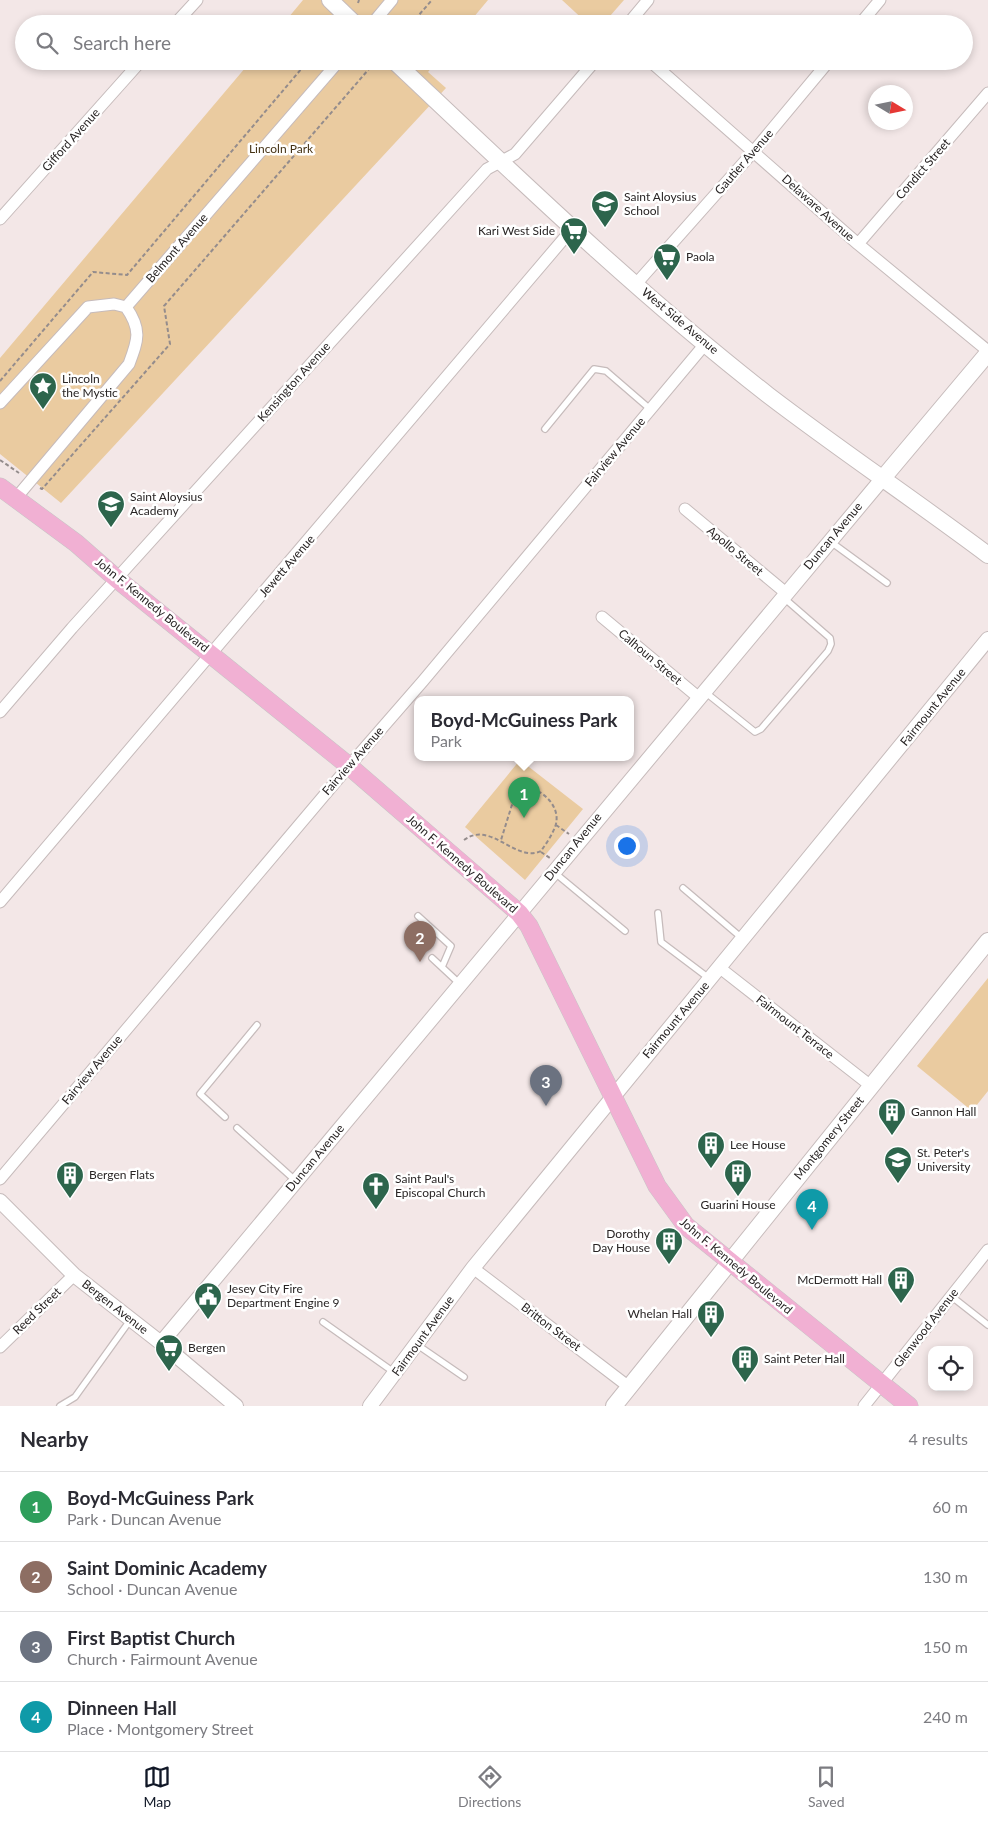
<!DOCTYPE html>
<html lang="en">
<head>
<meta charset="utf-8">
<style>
  :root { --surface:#fff; --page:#f2f2f3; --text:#2b2b33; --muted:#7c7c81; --line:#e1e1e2; --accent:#111827 }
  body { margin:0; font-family:Lato,sans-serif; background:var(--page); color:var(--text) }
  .controls { position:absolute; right:15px; bottom:15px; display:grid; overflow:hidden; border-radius:10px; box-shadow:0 2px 8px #0003 }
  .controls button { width:45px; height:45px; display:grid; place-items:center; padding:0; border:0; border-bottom:1px solid var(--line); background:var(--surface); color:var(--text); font:25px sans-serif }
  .compass { position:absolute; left:868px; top:85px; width:45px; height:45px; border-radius:50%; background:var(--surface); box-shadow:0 2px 8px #0003; rotate:100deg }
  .you { position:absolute; left:626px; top:845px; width:18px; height:18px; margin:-12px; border:4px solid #fff; border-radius:50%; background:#1a73e8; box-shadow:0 0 0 8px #1a73e833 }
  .badge { display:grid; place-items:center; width:32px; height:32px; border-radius:50%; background:var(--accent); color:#fff; font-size:16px; font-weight:700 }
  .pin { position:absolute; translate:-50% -41px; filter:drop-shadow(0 1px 2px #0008) }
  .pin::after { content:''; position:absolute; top:26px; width:18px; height:15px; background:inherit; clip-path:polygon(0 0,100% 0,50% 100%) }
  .popup { position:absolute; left:414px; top:696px; width:220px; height:65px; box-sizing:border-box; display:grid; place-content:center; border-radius:10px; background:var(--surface); filter:drop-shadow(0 1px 4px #0005); font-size:16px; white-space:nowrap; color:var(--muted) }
  .popup b { font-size:19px; color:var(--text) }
  .popup::after { content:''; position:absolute; left:50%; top:100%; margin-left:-10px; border:10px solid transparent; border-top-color:var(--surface) }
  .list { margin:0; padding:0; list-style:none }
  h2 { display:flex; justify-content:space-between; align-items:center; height:65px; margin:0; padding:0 20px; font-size:21px }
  h2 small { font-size:16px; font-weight:400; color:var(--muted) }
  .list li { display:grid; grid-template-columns:32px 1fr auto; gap:15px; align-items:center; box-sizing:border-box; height:70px; padding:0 20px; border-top:1px solid var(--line) }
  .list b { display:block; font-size:19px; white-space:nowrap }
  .list p { margin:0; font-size:16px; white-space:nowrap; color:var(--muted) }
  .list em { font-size:16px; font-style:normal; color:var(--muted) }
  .icon { flex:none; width:28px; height:28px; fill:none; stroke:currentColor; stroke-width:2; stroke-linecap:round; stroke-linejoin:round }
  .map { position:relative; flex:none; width:988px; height:1406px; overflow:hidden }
  .search { position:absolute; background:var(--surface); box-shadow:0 2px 8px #0003; left:15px; right:15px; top:15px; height:55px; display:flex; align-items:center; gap:12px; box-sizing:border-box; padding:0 18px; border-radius:28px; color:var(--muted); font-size:19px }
  .sheet { height:345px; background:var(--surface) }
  nav { display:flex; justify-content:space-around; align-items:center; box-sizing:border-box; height:70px; border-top:1px solid var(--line); background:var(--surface); font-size:14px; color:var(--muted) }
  nav a { display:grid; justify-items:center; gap:2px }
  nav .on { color:var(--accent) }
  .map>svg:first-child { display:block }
  .green { fill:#eacba0 }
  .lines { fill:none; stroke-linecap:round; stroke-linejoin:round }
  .service-casing { stroke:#c6bbbb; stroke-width:8 }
  .minor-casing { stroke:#c6bbbb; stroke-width:13 }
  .tertiary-casing { stroke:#c6bbbb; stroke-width:16 }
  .secondary-casing { stroke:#c6bbbb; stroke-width:18 }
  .primary-casing { stroke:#c7c6c6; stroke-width:19 }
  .path { stroke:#948c8c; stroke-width:2; stroke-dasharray:4 2.5; stroke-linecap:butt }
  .service { stroke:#fff; stroke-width:5.5 }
  .minor { stroke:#fff; stroke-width:11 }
  .tertiary { stroke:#fff; stroke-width:14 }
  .secondary { stroke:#fff; stroke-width:16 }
  .primary { stroke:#f1b0d3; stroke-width:18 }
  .labels { text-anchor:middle; stroke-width:5; stroke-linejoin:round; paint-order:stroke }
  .street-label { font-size:12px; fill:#292525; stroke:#fff }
  .park-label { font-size:12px; fill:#453214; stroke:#fff }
  .poi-label { font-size:12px; fill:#292525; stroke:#fff; text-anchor:start }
</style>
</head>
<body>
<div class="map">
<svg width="988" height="1406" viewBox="0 0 988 1406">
  <rect width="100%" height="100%" fill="#f3e7e7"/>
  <path class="green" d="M303,0h185l-20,24h-185z
    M562,0h62l-21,24h-15z
    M251,61h186l-9,11 18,16 -385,415 -61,-49v-96z
    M520,760l63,49 -58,71 -60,-53z
    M988,978v113l-16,20 -55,-45z"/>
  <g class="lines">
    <g class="service-casing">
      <path id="service" d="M545,429l49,-60 12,2 44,38
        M831,542l56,41
        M705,692l50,40 6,-3 67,-78 3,-7 -1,-6 -46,-40
        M555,873l70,58
        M683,888l60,51
        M658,913l3,29 49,37
        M418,916l33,30 -9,21
        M432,958l28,26
        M225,1117l-25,-23 57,-69
        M237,1128l59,53
        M951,1296l37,29
        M323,1322l72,51
        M416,1344l48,33
        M60,1406l15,-9 56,-78"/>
    </g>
    <g class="minor-casing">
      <path id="minor" d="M175,24l22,-24
        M372,24l20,-24
        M628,24l20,-24
        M860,24l20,-24
        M650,61l208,183 130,107
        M0,219l141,-158
        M858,244l130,-151
        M636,284l118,-133 75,-90
        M126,307l213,-246
        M0,403l88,-96 26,-3 12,3
        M16,498l113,-134c9,-24 13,-34 -3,-57
        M685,509l101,84
        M602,617l96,80
        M0,712l72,-84 415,-459 28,-15 80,-93
        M0,902l572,-673
        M720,968l151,118
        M0,1179l349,-413 74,-85 283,-338
        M473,1268l156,119
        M0,1347l74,-72
        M864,1406l124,-156"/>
    </g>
    <g class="tertiary-casing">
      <path id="tertiary" d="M0,1201l74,74 87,68 75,63
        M161,1343l722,-865
        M370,1406l103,-138 515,-629"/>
    </g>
    <g class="secondary-casing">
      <path id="secondary" d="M330,0l25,24
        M394,61c122,115 242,231 374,334 72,55 148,106 220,160
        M883,478l105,-125
        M614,1406l374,-465"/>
    </g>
    <g class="primary-casing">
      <path id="primary" d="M0,487l76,56 41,36 232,187 170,147 10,13 128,260 29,40 223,180"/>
    </g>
    <path class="path" d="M358,3l1,-3
      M411,24l21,-24
      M0,381l93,-109 34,3 181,-214
      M0,460l19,13
      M40,488l2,1 128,-145 -6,-38 211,-244
      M556,825l13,9
      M464,840c27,-20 51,23 77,11 5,-7 11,-16 14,-24 7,-18 -10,-36 -26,-39l-14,7 -14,45
      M541,852l9,6"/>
    <use href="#service" class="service"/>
    <use href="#minor" class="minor"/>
    <use href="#tertiary" class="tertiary"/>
    <use href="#secondary" class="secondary"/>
    <use href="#primary" class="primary"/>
  </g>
  <defs>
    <g id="school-pin" transform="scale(1.4375)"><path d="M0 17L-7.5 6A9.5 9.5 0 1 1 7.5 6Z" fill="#2d654c" stroke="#fff"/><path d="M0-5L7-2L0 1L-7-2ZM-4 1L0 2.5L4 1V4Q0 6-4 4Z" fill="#fff"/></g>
    <g id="supermarket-pin" transform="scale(1.4375)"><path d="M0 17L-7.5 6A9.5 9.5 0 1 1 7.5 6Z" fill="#2d654c" stroke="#fff"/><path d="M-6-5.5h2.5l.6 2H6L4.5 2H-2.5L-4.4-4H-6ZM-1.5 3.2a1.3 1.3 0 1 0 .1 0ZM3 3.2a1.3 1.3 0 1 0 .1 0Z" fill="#fff"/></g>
    <g id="sight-pin" transform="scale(1.4375)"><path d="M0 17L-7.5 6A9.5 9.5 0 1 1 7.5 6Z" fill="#2d654c" stroke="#fff"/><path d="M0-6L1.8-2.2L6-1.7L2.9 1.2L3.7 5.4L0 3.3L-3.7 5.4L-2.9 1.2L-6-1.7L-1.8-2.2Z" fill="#fff"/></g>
    <g id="building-pin" transform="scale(1.4375)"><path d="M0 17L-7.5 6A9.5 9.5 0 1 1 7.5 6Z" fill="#2d654c" stroke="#fff"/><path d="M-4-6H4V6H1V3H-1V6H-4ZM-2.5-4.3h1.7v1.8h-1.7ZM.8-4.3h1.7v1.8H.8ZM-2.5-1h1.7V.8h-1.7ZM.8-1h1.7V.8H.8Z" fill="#fff"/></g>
    <g id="university-pin" transform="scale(1.4375)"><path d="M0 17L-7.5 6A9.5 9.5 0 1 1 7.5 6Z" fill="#2d654c" stroke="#fff"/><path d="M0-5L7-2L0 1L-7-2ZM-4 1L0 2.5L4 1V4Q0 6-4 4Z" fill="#fff"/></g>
    <g id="church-pin" transform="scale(1.4375)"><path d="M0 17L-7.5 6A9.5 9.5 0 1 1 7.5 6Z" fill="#2d654c" stroke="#fff"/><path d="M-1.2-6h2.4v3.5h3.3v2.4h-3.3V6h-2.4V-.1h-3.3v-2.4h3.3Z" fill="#fff"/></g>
    <g id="civic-pin" transform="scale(1.4375)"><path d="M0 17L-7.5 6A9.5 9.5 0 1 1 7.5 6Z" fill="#2d654c" stroke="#fff"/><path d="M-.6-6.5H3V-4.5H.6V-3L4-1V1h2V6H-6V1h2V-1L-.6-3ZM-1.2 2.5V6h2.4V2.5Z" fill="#fff"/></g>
  </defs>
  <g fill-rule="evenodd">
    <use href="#school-pin" x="605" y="204"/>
    <use href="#supermarket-pin" x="574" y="231"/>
    <use href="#supermarket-pin" x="667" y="257"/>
    <use href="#sight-pin" x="43" y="386"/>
    <use href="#school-pin" x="111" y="504"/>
    <use href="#building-pin" x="892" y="1112"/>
    <use href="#building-pin" x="711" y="1145"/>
    <use href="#university-pin" x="898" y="1160"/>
    <use href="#building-pin" x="738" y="1173"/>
    <use href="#building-pin" x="70" y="1175"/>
    <use href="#church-pin" x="376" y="1186"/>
    <use href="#building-pin" x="669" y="1241"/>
    <use href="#building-pin" x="901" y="1280"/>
    <use href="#civic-pin" x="208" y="1296"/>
    <use href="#building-pin" x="711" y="1314"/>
    <use href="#supermarket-pin" x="169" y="1348"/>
    <use href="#building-pin" x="745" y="1359"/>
  </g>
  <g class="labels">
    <g class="street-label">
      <text transform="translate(71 140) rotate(-48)" y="4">Gifford Avenue</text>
      <text transform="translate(744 162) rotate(-49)" y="4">Gautier Avenue</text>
      <text transform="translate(923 169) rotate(-49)" y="4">Condict Street</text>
      <text transform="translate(818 208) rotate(42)" y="4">Delaware Avenue</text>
      <text transform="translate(177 248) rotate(-49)" y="4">Belmont Avenue</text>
      <text transform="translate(680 321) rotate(40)" y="4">West Side Avenue</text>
      <text transform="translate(294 382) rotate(-48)" y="4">Kensington Avenue</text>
      <text transform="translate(615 452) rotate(-50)" y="4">Fairview Avenue</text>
      <text transform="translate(833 536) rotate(-50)" y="4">Duncan Avenue</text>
      <text transform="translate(735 551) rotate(40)" y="4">Apollo Street</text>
      <text transform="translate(287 566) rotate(-49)" y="4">Jewett Avenue</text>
      <text transform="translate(152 605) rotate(39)" y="4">John F. Kennedy Boulevard</text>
      <text transform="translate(650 657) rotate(40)" y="4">Calhoun Street</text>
      <text transform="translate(933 707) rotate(-51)" y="4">Fairmount Avenue</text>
      <text transform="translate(353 761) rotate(-49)" y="4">Fairview Avenue</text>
      <text transform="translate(573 847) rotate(-51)" y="4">Duncan Avenue</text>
      <text transform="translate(462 864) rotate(41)" y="4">John F. Kennedy Boulevard</text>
      <text transform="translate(676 1020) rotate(-50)" y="4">Fairmount Avenue</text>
      <text transform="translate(795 1027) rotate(38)" y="4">Fairmount Terrace</text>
      <text transform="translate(92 1070) rotate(-50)" y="4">Fairview Avenue</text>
      <text transform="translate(829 1138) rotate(-51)" y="4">Montgomery Street</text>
      <text transform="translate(315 1158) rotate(-50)" y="4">Duncan Avenue</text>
      <text transform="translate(736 1266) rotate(40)" y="4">John F. Kennedy Boulevard</text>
      <text transform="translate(115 1307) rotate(38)" y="4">Bergen Avenue</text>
      <text transform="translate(37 1311) rotate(-44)" y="4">Reed Street</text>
      <text transform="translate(551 1327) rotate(37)" y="4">Britton Street</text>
      <text transform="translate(926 1328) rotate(-52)" y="4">Glenwood Avenue</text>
      <text transform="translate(423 1336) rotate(-54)" y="4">Fairmount Avenue</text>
    </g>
    <g class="park-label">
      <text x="281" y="153">Lincoln Park</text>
    </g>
    <g class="poi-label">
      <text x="624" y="201">Saint Aloysius<tspan x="624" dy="14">School</tspan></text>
      <text x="555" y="235" text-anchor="end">Kari West Side</text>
      <text x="686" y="261">Paola</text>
      <text x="62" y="383">Lincoln<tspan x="62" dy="14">the Mystic</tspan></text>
      <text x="130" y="501">Saint Aloysius<tspan x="130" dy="14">Academy</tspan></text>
      <text x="911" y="1116">Gannon Hall</text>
      <text x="730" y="1149">Lee House</text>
      <text x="917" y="1157">St. Peter's<tspan x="917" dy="14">University</tspan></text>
      <text x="89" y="1179">Bergen Flats</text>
      <text x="395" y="1183">Saint Paul's<tspan x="395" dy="14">Episcopal Church</tspan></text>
      <text x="738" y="1209" text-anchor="middle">Guarini House</text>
      <text x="650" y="1238" text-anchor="end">Dorothy<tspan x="650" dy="14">Day House</tspan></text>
      <text x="882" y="1284" text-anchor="end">McDermott Hall</text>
      <text x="227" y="1293">Jesey City Fire<tspan x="227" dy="14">Department Engine 9</tspan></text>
      <text x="692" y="1318" text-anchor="end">Whelan Hall</text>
      <text x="188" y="1352">Bergen</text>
      <text x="764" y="1363">Saint Peter Hall</text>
    </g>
  </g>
</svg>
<div class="controls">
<button><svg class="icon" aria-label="locate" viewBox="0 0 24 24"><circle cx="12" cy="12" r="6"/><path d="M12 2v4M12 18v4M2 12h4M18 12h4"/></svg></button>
</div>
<svg class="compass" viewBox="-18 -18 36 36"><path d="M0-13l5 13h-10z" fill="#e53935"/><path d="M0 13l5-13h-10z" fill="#7c7c81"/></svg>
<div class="you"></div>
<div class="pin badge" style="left:524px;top:818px;background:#2e9e5b">1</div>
<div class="popup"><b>Boyd-McGuiness Park</b>Park</div>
<div class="pin badge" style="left:420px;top:962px;background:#8d6e63">2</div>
<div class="pin badge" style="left:546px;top:1106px;background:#6b7280">3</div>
<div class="pin badge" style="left:812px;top:1230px;background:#0f9aa8">4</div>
<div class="search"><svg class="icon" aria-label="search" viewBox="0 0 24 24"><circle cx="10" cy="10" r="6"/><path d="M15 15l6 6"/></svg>Search here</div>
</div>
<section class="sheet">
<h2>Nearby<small>4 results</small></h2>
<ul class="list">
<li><span class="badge" style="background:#2e9e5b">1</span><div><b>Boyd-McGuiness Park</b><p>Park · Duncan Avenue</p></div><em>60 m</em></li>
<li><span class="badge" style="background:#8d6e63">2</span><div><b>Saint Dominic Academy</b><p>School · Duncan Avenue</p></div><em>130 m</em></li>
<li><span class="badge" style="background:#6b7280">3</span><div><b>First Baptist Church</b><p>Church · Fairmount Avenue</p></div><em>150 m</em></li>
<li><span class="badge" style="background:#0f9aa8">4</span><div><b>Dinneen Hall</b><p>Place · Montgomery Street</p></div><em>240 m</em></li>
</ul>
</section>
<nav>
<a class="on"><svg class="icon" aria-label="map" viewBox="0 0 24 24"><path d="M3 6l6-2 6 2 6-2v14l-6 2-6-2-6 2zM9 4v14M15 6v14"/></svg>Map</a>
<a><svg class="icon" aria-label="directions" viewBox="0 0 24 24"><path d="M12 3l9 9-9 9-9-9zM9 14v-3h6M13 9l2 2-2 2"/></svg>Directions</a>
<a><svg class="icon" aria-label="saved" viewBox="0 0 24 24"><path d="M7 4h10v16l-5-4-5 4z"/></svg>Saved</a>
</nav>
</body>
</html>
